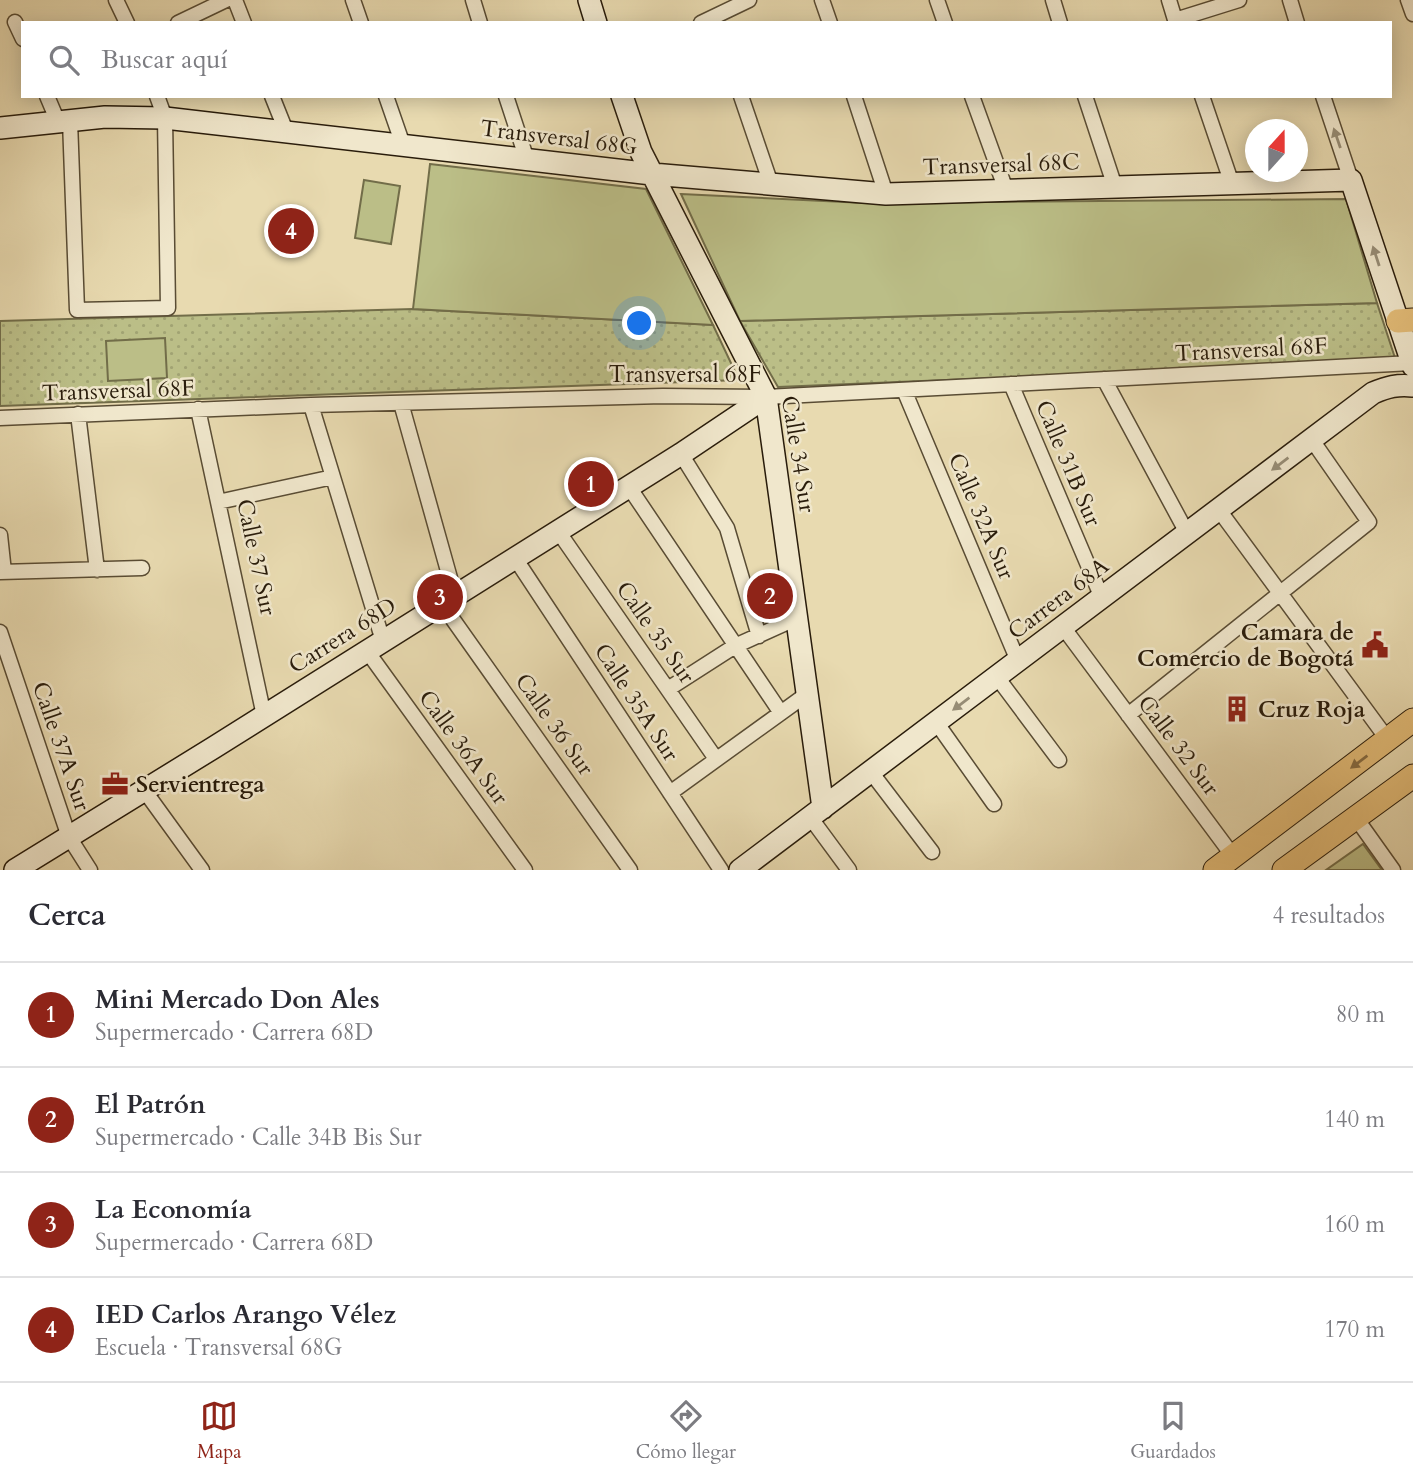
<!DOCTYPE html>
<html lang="es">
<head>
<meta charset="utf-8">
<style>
  :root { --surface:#fff; --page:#f7f7f7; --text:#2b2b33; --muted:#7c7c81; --line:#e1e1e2; --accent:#8f2418 }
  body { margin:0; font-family:Cardo,serif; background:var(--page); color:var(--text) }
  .compass { position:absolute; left:1245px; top:119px; width:63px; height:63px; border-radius:50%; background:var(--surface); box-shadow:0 4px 18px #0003; rotate:21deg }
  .you { position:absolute; left:640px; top:324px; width:24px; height:24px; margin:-18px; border:5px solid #fff; border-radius:50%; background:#1a73e8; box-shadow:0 0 0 10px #1a73e833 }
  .badge { display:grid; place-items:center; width:46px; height:46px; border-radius:50%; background:var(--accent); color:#fff; font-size:23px; font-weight:700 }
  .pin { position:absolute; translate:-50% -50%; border:4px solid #fff; box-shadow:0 2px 7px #0006 }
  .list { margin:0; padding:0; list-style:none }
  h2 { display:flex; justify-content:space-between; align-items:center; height:91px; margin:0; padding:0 28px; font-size:30px }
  h2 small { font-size:23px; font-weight:400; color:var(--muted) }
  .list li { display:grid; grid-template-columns:46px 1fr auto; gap:21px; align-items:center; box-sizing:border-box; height:105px; padding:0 28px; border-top:2px solid var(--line) }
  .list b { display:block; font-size:26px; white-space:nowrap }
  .list p { margin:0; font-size:23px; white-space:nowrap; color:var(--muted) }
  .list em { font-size:23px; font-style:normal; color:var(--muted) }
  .icon { flex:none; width:38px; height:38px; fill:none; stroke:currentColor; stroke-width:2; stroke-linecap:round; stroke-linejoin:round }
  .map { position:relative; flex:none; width:1413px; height:870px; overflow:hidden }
  .search { position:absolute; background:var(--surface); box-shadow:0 4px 18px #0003; left:21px; right:21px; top:21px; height:77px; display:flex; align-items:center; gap:18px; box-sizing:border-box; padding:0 24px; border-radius:0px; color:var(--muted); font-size:26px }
  .sheet { height:511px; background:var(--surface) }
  nav { display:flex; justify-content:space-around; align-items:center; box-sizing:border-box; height:98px; border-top:2px solid var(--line); background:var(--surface); font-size:19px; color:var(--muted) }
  nav a { display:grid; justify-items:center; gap:4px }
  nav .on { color:var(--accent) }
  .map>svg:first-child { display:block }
  .grass { fill:url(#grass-dots); stroke:#726d49; stroke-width:2 }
  .green { fill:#bbbe87; stroke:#726d49; stroke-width:2 }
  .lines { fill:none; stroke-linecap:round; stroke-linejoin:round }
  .street-casing { stroke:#594c34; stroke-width:17 }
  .secondary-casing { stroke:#291c0b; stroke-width:24 }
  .primary-casing { stroke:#291c0b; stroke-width:25 }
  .street { stroke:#f0e7cc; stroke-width:14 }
  .secondary { stroke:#f0e7cc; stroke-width:21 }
  .primary { stroke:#e4bd78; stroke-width:23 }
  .oneway { fill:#968c75 }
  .oneway2 { fill:#866c42 }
  .labels { text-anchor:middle; stroke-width:5; stroke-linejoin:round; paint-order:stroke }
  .street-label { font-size:23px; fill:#291c0b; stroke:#f0e7cc }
  .poi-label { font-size:23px; font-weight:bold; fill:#291c0b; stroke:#f0e7cc; text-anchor:start }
</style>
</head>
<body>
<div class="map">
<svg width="1413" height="870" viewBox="0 0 1413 870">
  <defs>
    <pattern id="grass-dots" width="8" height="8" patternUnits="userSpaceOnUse" patternTransform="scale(1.75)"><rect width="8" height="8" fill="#bbbe87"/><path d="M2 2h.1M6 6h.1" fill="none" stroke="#a1a373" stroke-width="1.8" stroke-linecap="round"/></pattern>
  </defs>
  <rect width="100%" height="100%" fill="#e8dab0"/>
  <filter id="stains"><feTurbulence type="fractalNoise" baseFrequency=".00286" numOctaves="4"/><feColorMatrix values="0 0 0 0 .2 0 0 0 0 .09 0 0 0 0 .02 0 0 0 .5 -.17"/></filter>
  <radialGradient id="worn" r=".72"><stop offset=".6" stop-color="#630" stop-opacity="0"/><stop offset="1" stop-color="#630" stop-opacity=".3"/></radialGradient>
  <path class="grass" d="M1377,303l19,58 -618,26 -38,-66z
    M413,309l300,16 26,55 -739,26v-85z"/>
  <path class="green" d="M430,164l216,25 67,136 -300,-16z
    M364,180l36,6 -9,58 -36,-6z
    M681,194l184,9 481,-4 31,104 -637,18z
    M165,338l2,40 -59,3 -2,-40z
    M1363,844l19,26h-56z"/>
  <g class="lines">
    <g class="street-casing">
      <path id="street" d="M116,0l11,23
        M235,0l9,23
        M353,0l8,23
        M473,0l7,23
        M822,0l8,23
        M937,0l8,23
        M1053,0l7,23
        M1169,0l7,23
        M1290,0l7,23
        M1408,0l5,14
        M1175,20l64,-20
        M15,22l8,17
        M178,23l48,-23
        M701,23l48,-23
        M47,96l11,26
        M272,96l14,35
        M386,96l17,49
        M506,96l21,64
        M741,96l30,88
        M854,96l32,98
        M972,96l34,94
        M1085,96l30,91
        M1202,96l30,88
        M1323,96l28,84
        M70,121l7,189 91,-2 -3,-190 -8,-22
        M1104,379l83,154
        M1011,384l91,214
        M904,390l114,271
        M401,403l54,193
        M311,405l72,236
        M198,409l66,307
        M78,414l19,156
        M0,418l311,-13 352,-9 103,1 646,-34
        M681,454l46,74 32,108
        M629,487l152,226
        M218,502l115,-25
        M1219,510l169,230
        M558,531l158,228
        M0,535l4,37
        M515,558l206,312
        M0,572l142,-4
        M442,604l188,266
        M1063,627l170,229
        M0,632l69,205 21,33
        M367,651l158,219
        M997,677l62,83
        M668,689l67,-43 62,-28
        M1128,715l241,-193 -57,-82
        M936,722l58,82
        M871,772l61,80
        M144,790l58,80
        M670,793l137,-99
        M810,817l39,53
        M1356,818l37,52"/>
    </g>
    <g class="secondary-casing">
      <path id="secondary" d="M589,0l7,23
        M622,96l19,56 125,245 57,411
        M0,128l105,-11 60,1 487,56 234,20 465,-14 62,186
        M15,870l198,-122 468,-294 85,-57
        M740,870l633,-477c14,-6 25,-9 40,-7"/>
    </g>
    <g class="primary-casing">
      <path id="primary" d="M1398,321l15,-1
        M1215,870l198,-150
        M1284,870l129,-94"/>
    </g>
    <use href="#street" class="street"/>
    <use href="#secondary" class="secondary"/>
    <use href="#primary" class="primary"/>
  </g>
  <defs><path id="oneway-solid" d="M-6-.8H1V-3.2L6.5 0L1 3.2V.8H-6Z" transform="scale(1.75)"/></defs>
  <g class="oneway">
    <use href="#oneway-solid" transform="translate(1337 138) rotate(-109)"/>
    <use href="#oneway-solid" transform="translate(1376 256) rotate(-108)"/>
    <use href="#oneway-solid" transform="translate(1280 464) rotate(143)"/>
    <use href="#oneway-solid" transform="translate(961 704) rotate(143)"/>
  </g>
  <use class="oneway2" href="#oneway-solid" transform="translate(1359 762) rotate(143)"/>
  <defs>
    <g id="civic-bare" transform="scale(2.1)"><path d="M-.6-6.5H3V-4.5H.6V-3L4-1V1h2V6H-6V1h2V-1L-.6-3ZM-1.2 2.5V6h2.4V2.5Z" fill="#8f2418" stroke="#f0e7cc" stroke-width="2.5" paint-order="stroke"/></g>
    <g id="building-bare" transform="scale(2.1)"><path d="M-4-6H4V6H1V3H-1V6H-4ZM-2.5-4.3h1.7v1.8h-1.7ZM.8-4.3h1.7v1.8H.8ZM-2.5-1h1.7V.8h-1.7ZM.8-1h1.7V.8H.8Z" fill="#8f2418" stroke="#f0e7cc" stroke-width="2.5" paint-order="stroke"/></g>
    <g id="office-bare" transform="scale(2.1)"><path d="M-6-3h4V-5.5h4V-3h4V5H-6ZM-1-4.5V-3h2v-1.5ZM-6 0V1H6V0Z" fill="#8f2418" stroke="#f0e7cc" stroke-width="2.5" paint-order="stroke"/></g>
  </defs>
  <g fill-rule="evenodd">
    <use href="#civic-bare" x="1375" y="645"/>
    <use href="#building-bare" x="1237" y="709"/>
    <use href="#office-bare" x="115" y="784"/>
  </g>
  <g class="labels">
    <g class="street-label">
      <text transform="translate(559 137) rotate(7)" y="8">Transversal 68G</text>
      <text transform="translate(1001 164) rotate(-2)" y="8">Transversal 68C</text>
      <text transform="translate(1251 349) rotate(-3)" y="8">Transversal 68F</text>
      <text x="685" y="382">Transversal 68F</text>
      <text transform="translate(118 390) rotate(-2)" y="8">Transversal 68F</text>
      <text transform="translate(799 454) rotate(81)" y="8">Calle 34 Sur</text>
      <text transform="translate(1069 463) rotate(67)" y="8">Calle 31B Sur</text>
      <text transform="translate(982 516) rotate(67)" y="8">Calle 32A Sur</text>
      <text transform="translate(257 557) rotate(78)" y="8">Calle 37 Sur</text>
      <text transform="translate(1058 598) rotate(-37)" y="8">Carrera 68A</text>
      <text transform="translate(656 632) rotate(55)" y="8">Calle 35 Sur</text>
      <text transform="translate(342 635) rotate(-32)" y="8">Carrera 68D</text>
      <text transform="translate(637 702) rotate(57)" y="8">Calle 35A Sur</text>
      <text transform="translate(555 724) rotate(55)" y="8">Calle 36 Sur</text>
      <text transform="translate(1179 745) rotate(53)" y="8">Calle 32 Sur</text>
      <text transform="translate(62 746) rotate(71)" y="8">Calle 37A Sur</text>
      <text transform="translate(464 747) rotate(54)" y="8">Calle 36A Sur</text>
    </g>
    <g class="poi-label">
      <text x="1354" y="640" text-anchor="end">Camara de<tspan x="1354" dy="26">Comercio de Bogotá</tspan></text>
      <text x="1258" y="717">Cruz Roja</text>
      <text x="136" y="792">Servientrega</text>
    </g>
  </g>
  <rect width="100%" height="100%" filter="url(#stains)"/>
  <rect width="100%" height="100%" fill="url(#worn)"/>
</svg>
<svg class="compass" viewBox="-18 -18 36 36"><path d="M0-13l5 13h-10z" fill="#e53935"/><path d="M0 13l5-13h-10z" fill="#7c7c81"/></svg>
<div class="you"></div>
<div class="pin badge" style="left:591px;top:484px">1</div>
<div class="pin badge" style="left:770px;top:596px">2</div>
<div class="pin badge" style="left:440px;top:597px">3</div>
<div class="pin badge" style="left:291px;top:231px">4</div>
<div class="search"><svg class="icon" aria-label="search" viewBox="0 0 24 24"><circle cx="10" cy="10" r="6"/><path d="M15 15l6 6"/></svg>Buscar aquí</div>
</div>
<section class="sheet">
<h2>Cerca<small>4 resultados</small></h2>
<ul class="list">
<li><span class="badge">1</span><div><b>Mini Mercado Don Ales</b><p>Supermercado · Carrera 68D</p></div><em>80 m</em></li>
<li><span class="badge">2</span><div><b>El Patrón</b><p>Supermercado · Calle 34B Bis Sur</p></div><em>140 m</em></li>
<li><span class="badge">3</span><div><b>La Economía</b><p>Supermercado · Carrera 68D</p></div><em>160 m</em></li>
<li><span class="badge">4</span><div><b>IED Carlos Arango Vélez</b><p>Escuela · Transversal 68G</p></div><em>170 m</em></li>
</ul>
</section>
<nav>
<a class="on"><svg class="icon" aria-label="map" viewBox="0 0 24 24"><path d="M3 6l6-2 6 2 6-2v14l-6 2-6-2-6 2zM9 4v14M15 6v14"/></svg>Mapa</a>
<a><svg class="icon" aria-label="directions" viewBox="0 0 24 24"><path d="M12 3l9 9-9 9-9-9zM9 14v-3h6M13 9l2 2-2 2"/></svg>Cómo llegar</a>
<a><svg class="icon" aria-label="saved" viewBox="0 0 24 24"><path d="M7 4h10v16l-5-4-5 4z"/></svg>Guardados</a>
</nav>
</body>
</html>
